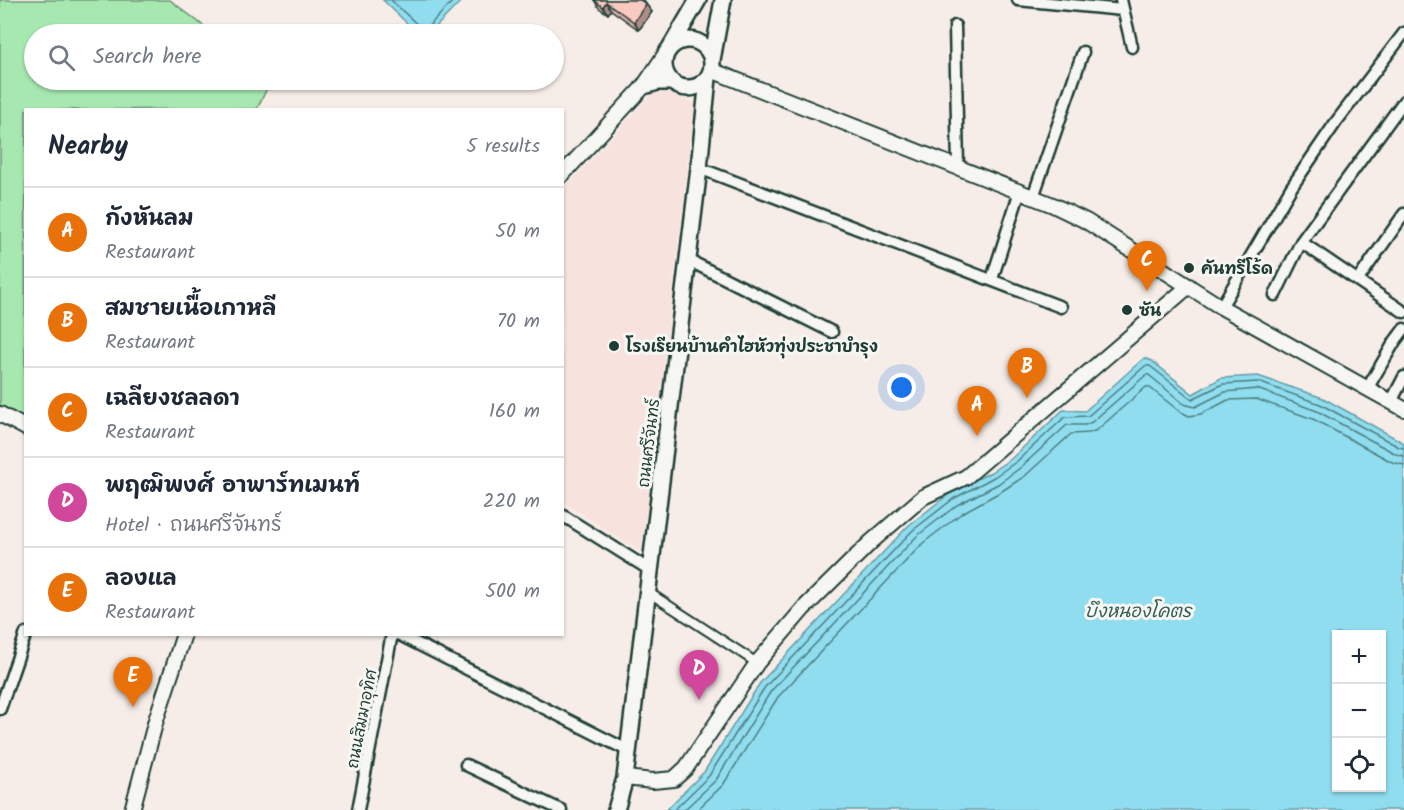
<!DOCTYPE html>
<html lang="en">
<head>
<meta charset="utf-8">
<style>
  :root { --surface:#fff; --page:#f2f2f3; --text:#1f2937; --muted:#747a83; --line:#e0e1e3; --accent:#1f3d34 }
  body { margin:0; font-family:Kalam,"Playpen Sans Thai",sans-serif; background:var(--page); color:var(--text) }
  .controls { position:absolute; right:18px; bottom:18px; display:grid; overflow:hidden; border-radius:0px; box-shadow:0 2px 4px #0004 }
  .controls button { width:54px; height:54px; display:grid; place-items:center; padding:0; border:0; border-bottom:2px solid var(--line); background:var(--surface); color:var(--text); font:30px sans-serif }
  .you { position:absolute; left:902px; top:388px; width:21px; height:21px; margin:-15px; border:4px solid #fff; border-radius:50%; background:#1a73e8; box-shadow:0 0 0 9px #1a73e833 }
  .badge { display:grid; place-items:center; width:39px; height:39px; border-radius:50%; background:var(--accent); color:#fff; font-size:20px; font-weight:700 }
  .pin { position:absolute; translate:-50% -50px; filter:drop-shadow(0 2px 3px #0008) }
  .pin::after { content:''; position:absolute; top:32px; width:21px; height:18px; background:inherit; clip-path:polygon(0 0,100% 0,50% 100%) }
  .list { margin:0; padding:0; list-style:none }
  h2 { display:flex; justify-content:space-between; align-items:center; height:78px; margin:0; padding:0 24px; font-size:26px }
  h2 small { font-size:20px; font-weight:400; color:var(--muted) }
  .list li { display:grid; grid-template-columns:39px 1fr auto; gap:18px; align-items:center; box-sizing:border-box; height:90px; padding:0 24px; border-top:2px solid var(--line) }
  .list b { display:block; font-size:22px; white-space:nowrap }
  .list p { margin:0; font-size:20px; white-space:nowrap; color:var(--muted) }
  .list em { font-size:20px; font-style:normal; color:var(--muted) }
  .icon { flex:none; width:33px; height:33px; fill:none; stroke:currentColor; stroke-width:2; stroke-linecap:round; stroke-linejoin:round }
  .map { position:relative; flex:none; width:1404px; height:810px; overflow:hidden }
  .search { position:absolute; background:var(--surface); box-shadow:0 2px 4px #0004; left:24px; top:24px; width:540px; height:66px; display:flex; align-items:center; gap:15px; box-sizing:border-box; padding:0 21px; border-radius:33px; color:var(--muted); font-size:22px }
  .panel { position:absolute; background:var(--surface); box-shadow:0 2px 4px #0004; left:24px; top:108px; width:540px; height:528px; border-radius:0px }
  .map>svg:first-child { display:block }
  .built { fill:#f8e2dd }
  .green { fill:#a7e8b1; stroke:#639272; stroke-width:1.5 }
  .water { fill:#90ddf0; stroke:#639da5; stroke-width:1.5; fill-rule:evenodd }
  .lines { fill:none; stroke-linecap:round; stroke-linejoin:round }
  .shore { stroke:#4c7d7f; stroke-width:1.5 }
  .pedestrian-casing { stroke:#1f3d34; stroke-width:12 }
  .minor-casing { stroke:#1f3d34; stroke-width:15 }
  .tertiary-casing { stroke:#1f3d34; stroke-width:18 }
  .secondary-casing { stroke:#1f3d34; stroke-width:20 }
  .pedestrian { stroke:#f6f6f2; stroke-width:8 }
  .minor { stroke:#f6f6f2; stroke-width:10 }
  .tertiary { stroke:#f6f6f2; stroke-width:14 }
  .secondary { stroke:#f6f6f2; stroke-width:15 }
  .wall { fill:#d6ada7; stroke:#1f3d34; stroke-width:1.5 }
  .shaded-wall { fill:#ae8d88; stroke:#1f3d34; stroke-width:1.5 }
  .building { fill:#f9c9c2; stroke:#1f3d34; stroke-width:1.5 }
  .poi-dot { fill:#1f3d34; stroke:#f6f6f2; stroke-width:2 }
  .labels { text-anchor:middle; stroke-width:6; stroke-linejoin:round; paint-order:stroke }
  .poi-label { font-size:16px; font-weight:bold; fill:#1f3d34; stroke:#f6f6f2; text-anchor:start }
  .street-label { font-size:16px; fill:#1f3d34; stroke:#f6f6f2 }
  .water-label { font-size:18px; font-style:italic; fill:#365d5a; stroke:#f6f6f2 }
</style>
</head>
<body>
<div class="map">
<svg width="1404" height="810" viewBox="0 0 1404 810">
  <rect width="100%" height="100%" fill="#f7ede8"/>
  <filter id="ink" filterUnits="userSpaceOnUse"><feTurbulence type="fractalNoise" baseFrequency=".0167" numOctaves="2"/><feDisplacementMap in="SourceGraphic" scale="12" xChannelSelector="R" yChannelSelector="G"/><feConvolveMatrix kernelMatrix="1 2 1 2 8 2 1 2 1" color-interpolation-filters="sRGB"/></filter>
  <g filter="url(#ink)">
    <path class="built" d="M659,89l36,14 -54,449 -78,-50 -1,-311 91,-98z"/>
    <path class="green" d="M0,0h170l44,34h-180v46h237l-14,29 -231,1 -1,312 -25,-13z"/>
    <path class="water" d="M383,0h79l-33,34h-11z
      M1144,358l8,3 41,33 28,-16 37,-2 65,22 81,45v367h-738l38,-38 56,-89 148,-157 41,-32 42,-22 21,-14 51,-48 22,1zM1336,634h46v154h-46z"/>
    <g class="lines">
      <path class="shore" d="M391,0l33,31 30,-31
        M674,810l35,-34 56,-89 147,-156 41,-32 41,-22 22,-15 49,-45 23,-1 57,-50h5l42,33 31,-15 35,-2 62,22 79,43 5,1
        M684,810l32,-30 55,-89 146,-155 40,-31 41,-21 22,-16 47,-43h18l7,-3 54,-47h3l35,29 11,3 30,-15 32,-3 60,22 79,43 8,2
        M697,810l26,-25 55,-88 145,-154 39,-30 40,-22 23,-15 46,-42 18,-1 8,-3 49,-43h3l30,24 10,5 12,-2 27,-14 28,-1 57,20 79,43 12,3"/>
      <g class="pedestrian-casing">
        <path id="pedestrian" d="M648,592l109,71"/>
      </g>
      <g class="minor-casing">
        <path id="minor" d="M1018,0l105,10
          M1121,0l11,47
          M955,26l3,141
          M699,168l362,139
          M1033,197l50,-145
          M1301,242l103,70
          M688,260l144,72
          M992,279l28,-88
          M1358,280l46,-66
          M1275,295l26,-53 103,-141
          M1221,307l70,-119 45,-66 68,-89
          M1367,389l28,-48 9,-12
          M1391,402l13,-25
          M562,515l88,55
          M398,634l231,117
          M0,709l26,-76
          M466,765l95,45
          M358,810l34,-176"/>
      </g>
      <g class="tertiary-casing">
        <path id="tertiary" d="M711,70l342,135 33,16 135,86 183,102
          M562,175l82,-89 24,-36
          M0,414l26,14
          M625,778l28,3 21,-2 12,-11 71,-105 47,-55 67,-66 52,-45 43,-20 223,-191
          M132,810l24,-90 28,-86"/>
      </g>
      <g class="secondary-casing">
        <path id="secondary" d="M664 64a24 24 0 1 1 48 0a24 24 0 1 1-48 0Z
          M670,48l28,-48
          M712,60l11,-60
          M644,86l14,-4h14
          M616,810l9,-32 74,-610 9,-90"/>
      </g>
      <use href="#pedestrian" class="pedestrian"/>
      <use href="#minor" class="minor"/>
      <use href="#tertiary" class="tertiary"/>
      <use href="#secondary" class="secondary"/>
    </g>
    <path class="wall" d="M594,0h49l9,12 -13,18 -28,-20 -3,4 -9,-6z"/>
    <path class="shaded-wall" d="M606,2l5,8 -3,4 -5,-7z
      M646,4l6,8 -13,18 -5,-8z"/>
    <path class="building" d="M594,0h46l6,4 -12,18 -28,-20 -3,5z"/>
  </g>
  <g class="poi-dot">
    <circle cx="1189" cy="268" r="6"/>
    <circle cx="1127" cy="310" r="6"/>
    <circle cx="614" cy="346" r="6"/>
  </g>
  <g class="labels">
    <g class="poi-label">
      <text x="1201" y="274">คันทรีโร้ด</text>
      <text x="1139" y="316">ซัน</text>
      <text x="626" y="352">โรงเรียนบ้านคำไฮหัวทุ่งประชาบำรุง</text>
    </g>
    <g class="street-label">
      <text transform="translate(648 443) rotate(-83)" y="6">ถนนศรีจันทร์</text>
      <text transform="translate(361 719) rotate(-79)" y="6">ถนนสิมมาอุทิศ</text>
    </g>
    <g class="water-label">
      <text x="1138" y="617">บึงหนองโคตร</text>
    </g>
  </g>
</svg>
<div class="controls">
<button>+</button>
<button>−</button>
<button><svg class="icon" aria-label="locate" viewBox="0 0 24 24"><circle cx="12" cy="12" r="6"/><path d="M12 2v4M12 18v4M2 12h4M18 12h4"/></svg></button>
</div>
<div class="you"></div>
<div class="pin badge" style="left:977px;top:436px;background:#e8710a">A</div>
<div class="pin badge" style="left:1027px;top:398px;background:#e8710a">B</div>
<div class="pin badge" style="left:1147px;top:291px;background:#e8710a">C</div>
<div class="pin badge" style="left:699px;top:700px;background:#d1479c">D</div>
<div class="pin badge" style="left:133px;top:707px;background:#e8710a">E</div>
<div class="search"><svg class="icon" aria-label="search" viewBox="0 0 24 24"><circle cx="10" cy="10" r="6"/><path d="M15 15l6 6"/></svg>Search here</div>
<section class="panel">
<h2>Nearby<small>5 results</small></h2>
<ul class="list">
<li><span class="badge" style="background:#e8710a">A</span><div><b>กังหันลม</b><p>Restaurant</p></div><em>50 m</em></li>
<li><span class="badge" style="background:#e8710a">B</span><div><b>สมชายเนื้อเกาหลี</b><p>Restaurant</p></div><em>70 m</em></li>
<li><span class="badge" style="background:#e8710a">C</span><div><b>เฉลียงชลลดา</b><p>Restaurant</p></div><em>160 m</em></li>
<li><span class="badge" style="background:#d1479c">D</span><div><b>พฤฒิพงศ์ อาพาร์ทเมนท์</b><p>Hotel · ถนนศรีจันทร์</p></div><em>220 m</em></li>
<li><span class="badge" style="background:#e8710a">E</span><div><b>ลองแล</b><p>Restaurant</p></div><em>500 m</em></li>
</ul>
</section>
</div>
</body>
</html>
